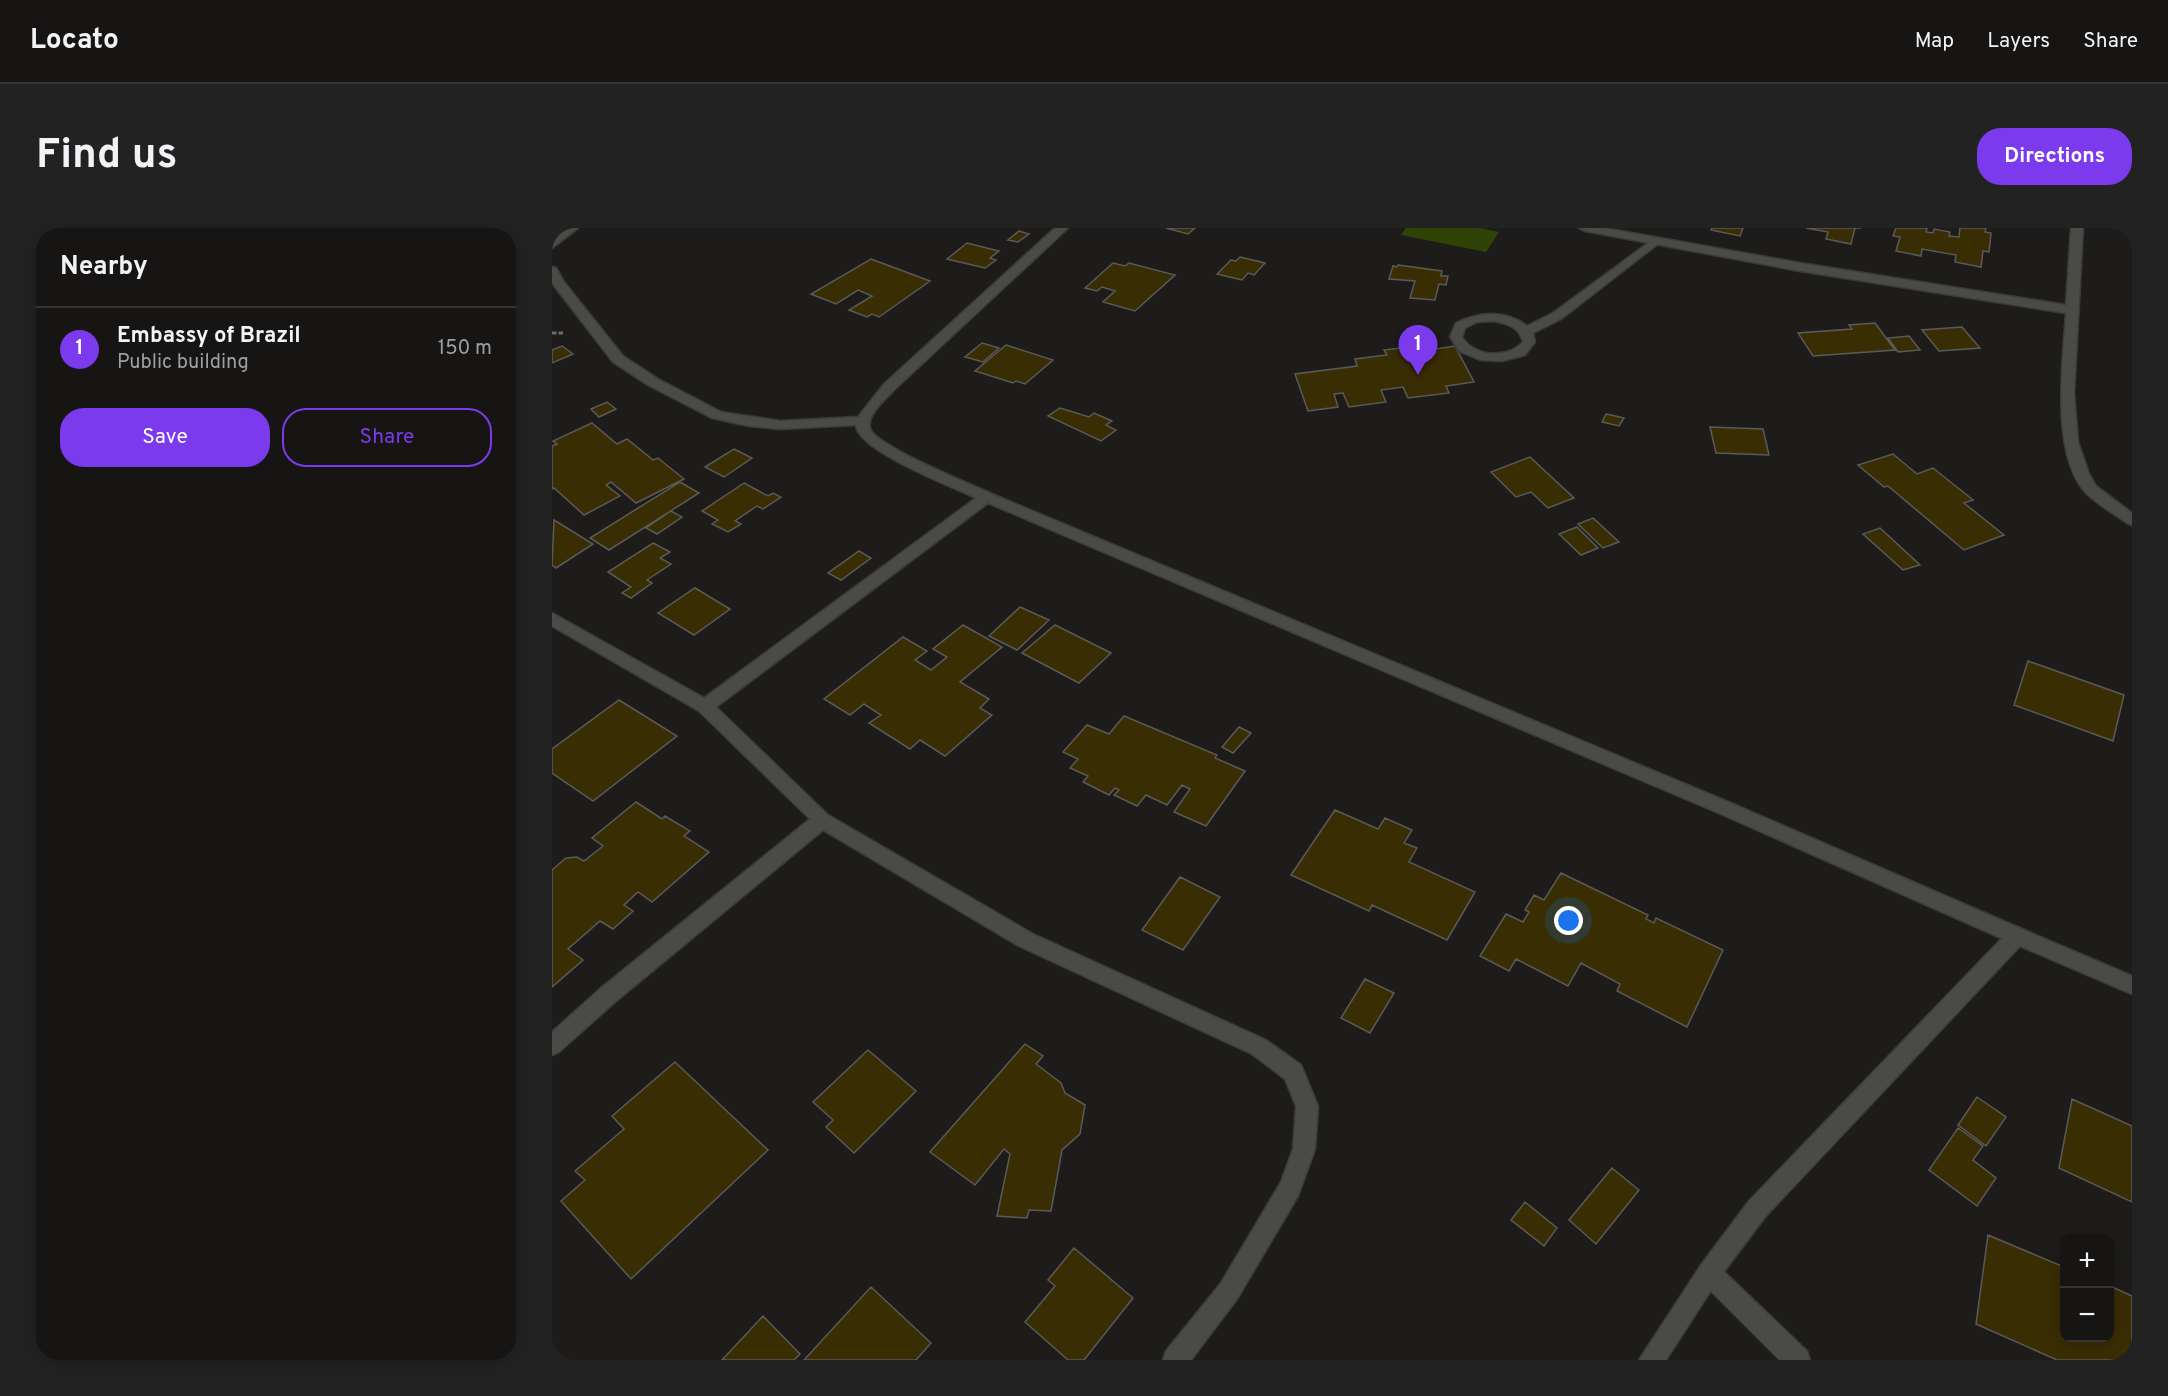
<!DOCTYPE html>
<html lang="en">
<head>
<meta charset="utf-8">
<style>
  :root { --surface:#161514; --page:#232222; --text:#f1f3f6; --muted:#9e9fa0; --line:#353434; --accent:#7c3aed }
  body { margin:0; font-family:Overpass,sans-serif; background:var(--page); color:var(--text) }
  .controls { position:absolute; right:18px; bottom:18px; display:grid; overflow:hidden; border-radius:12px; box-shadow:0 3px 15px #0003 }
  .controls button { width:54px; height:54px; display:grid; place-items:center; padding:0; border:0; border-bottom:2px solid var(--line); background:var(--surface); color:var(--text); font:30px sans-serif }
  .you { position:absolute; left:1017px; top:693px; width:21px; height:21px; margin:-15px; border:4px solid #fff; border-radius:50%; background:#1a73e8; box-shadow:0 0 0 9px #1a73e833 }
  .badge { display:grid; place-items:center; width:39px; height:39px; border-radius:50%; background:var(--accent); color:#fff; font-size:20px; font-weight:700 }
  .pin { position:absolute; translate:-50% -50px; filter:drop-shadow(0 2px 3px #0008) }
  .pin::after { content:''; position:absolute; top:32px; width:21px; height:18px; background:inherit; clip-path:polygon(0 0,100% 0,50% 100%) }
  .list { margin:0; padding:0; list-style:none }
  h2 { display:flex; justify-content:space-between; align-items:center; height:78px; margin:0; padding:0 24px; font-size:26px }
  h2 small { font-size:20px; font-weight:400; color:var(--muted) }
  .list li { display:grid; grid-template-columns:39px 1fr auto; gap:18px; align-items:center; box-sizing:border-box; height:84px; padding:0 24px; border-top:2px solid var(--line) }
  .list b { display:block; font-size:22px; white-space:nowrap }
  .list p { margin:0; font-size:20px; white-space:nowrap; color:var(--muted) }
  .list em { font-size:20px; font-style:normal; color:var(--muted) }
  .actions { display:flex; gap:12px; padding:18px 24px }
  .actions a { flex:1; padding:14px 0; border:2px solid var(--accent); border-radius:24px; text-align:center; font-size:21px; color:var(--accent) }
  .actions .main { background:var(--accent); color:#fff }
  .map { position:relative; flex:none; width:1580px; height:1132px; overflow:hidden; border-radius:24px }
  header { display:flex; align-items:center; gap:36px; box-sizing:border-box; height:84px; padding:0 30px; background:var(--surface); border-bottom:2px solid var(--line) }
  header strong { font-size:28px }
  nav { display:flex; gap:33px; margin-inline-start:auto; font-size:21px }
  .intro { display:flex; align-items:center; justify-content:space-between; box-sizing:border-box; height:144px; padding:0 36px }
  h1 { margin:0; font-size:42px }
  .button { padding:15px 27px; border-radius:24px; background:var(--accent); color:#fff; font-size:21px; font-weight:700 }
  main { display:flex; gap:36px; padding:0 36px }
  aside { flex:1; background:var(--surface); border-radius:24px; box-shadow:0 3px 15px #0003 }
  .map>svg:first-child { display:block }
  .green { fill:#304307 }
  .building { fill:#392d03; stroke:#5b5a58; stroke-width:1.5 }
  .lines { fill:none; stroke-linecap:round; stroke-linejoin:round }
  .lane-casing { stroke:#3a3a38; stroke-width:3 }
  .street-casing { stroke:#3a3a38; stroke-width:3 }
  .secondary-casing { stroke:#3a3a38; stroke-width:3 }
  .path { stroke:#6d6c6a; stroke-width:3; stroke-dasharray:4.5 2; stroke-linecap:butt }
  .lane { fill:#4a4a47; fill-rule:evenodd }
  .street { fill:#4a4a47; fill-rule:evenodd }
  .secondary { fill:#4a4a47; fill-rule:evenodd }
</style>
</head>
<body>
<header>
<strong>Locato</strong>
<nav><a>Map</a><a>Layers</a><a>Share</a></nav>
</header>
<div class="intro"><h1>Find us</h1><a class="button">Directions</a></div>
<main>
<aside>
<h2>Nearby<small></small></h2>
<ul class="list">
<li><span class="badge">1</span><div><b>Embassy of Brazil</b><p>Public building</p></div><em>150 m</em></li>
</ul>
<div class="actions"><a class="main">Save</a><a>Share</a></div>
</aside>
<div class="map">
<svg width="1580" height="1132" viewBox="0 0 1580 1132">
  <rect width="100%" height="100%" fill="#1d1c1a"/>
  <path class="green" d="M854,0h74l19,4 -13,20 -85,-17z"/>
  <path class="building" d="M614,0h29l-7,6z
    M1160,0h31l-3,8 -29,-6z
    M1254,0h55h-6l-4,16 -25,-5 2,-7z
    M1344,0h31l-1,4 7,1 1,-4 16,3 -1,4 10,1 1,-9h26l-1,4 6,1 -2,19 -6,-1 -2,16 -26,-5 1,-7 -34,-6 -1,7 -25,-5 4,-14 -7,-1z
    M467,3l10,3 -11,8 -10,-2z
    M415,15l32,8 -9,7 6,2 -11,8 -38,-9z
    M688,29l25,6 -11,12 -6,-2 -6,7 -25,-6 14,-14 5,1z
    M319,31l59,22 -51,36 -7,-3 -5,3 -18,-7 23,-14 -14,-6 -22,14 -25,-10z
    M561,35l12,3 4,-3 46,12 -40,36 -32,-9 12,-11 -13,-4 -5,4 -12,-3z
    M846,37l44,6 -1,5h7l-2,9 -7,-1 -4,16 -25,-2 5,-17 -26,-2 4,-13 4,1z
    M1323,95l20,27 -82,6 -15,-23 54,-4 -3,-4z
    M1410,99l18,21 -41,3 -17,-21z
    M1357,108l11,14 -22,2 -10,-14z
    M430,115l17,5 -16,14 -18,-5z
    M881,116l3,5 19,-3 19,36 -28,4 3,7 -41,5 -5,-11 -22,3 5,12 -37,5 -6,-14 -9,1 4,13 -30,4 -13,-37 62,-8 -2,-7 32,-4 -3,-5z
    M454,117l47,15 -28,24 -9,-3 -3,2 -38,-12z
    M10,118l11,8 -21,9v-13z
    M55,174l9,7 -17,8 -8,-8z
    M508,180l29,9 5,-4 18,8 -6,4 10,5 -15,11 -53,-25z
    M1054,186l18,4 -5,8 -17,-4z
    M40,195l25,21 10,-5 26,21 5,-2 26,21 -48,24 -25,-21 -5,3 14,11 -36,19 -30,-27 -2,1v-43l5,-2 -4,-3z
    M1158,199l53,2 6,26 -53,-2z
    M182,221l18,9 -28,19 -19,-10z
    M1341,226l24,20 16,-6 40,32 -9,3 40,32 -40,15 -76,-64 -4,1 -26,-22z
    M978,229l44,41 -26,10 -17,-16 -15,5 -25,-25z
    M128,254l19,11 -90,57 -19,-12z
    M192,255l24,13 5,-3 8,4 -18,12 -6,-3 -22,15 6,3 -13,8 -16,-8 6,-4 -16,-9z
    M119,283l11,6 -25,17 -11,-6z
    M1041,290l26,24 -16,6 -25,-24z
    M2,292l39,24 -37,24 -4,-3z
    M1025,299l21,21 -17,7 -22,-21z
    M1328,300l40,37 -17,5 -40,-36z
    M101,315l17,9 -10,6 11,6 -24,16 5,3 -21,15 -9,-5 9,-6 -23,-15z
    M307,323l12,7 -30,22 -13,-7z
    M143,360l35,21 -36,26 -36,-22z
    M468,379l29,13 -32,30 -28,-14z
    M411,397l39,22 -42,35 29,17 -9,9 12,7 -47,41 -25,-16 -10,9 -41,-26 12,-8 -17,-11 -14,11 -26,-16 79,-62 24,14 -12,9 16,10 16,-13 -14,-8z
    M503,397l56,28 -32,30 -57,-30z
    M1476,433l96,34 -11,46 -99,-36z
    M67,472l58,36 -84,65 -41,-28v-24z
    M572,488l93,39 -2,3 30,13 -39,55 -32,-14 16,-23 -8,-4 -15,20 -21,-10 -9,11 -23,-11 5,-5 -4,-2 -6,7 -26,-13 5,-6 -18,-8 8,-9 -15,-7 24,-27 22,9z
    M687,499l12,6 -18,20 -11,-6z
    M84,574l26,17 3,-3 25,15 -6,5 25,16 -57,50 -14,-10 -14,13 9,6 -20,18 -13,-8 -32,28 15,11 -31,27v-117l14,-12 11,-1 7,4 19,-15 -11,-8z
    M783,582l43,19 7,-11 27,12 -8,13 13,5 -8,14 66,30 -28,48 -75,-35 -3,6 -78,-36z
    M1009,645l87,42 -2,4 8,4 2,-5 67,32 -36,77 -70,-36 3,-7 -39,-21 -13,23 -52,-27 -7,12 -29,-15 26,-42 17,8 6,-10 -4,-2 9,-15 10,5z
    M628,649l40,20 -37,53 -41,-20z
    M813,751l29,14 -24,40 -29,-15z
    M473,816l18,12 -7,8 25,19 4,10 20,12 -5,29 -18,16 -11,61 -22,-1 -2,8 -30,-2 13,-62 -6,-5 -29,36 -45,-33z
    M316,822l48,41 -62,62 -28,-26 7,-7 -20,-18z
    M123,834l93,88 -137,129 -70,-78 24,-21 -10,-9 49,-42 -12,-13z
    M1425,869l29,20 -20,29 -28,-21z
    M1520,871l60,27v76l-73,-34z
    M1406,900l25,18 -10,14 23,18 -19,28 -48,-36z
    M1060,940l27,22 -43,54 -27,-24z
    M973,974l32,26 -13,18 -33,-26z
    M1436,1007l76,32v71h46v-52l22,10v64h-75l-81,-36z
    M522,1020l59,50 -49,62h-16l-43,-38 30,-36 -7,-6z
    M319,1059l60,56 -15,17h-112z
    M211,1088l37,38 -6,6h-72z"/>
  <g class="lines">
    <g class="lane-casing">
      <path id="lane" d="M1103,10l6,3 -2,2 -98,76 -28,14 2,9 -10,13 -23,6 -21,-1 -22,-9 -9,-14 6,-14c23,-11 49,-14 71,3l26,-13zM942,93c14,3 25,6 29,21 -16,17 -48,15 -61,-5l3,-9 12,-6z"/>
    </g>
    <g class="street-casing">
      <path id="street" d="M13,0h13l-26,20v-9z
        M503,0h13l-174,162c-9,10 -27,24 -24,38 3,17 103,57 122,66l741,310 291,126 3,6 -3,6 -7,3 -7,-3 -289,-128 -733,-311 -272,204 112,108 205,119 233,106 35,25 17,41 -3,43 -17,47 -61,103 -46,61h-28l3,-9 55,-68 60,-101 12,-33 3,-43 -11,-27 -33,-25 -233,-108 -196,-116 -208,172 -56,50 -7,3v-23l49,-44 209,-169 -111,-108 -147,-85v-13l152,85 272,-200c-23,-11 -120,-48 -120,-73l-76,4 -31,-3 -37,-8 -64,-33 -35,-23 -61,-79v-16l4,1 8,14 59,74 35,23 63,33 59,9 78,-4 26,-33z
        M1027,0h25l196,35 266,42 5,-77h12l-9,165 4,49 11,32 7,12 36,27v12l-5,-2c-13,-9 -30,-19 -41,-30 -36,-39 -23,-132 -20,-180l-266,-42 -215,-40z
        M1157,1033l8,4 90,86 3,9h-30l-79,-79 -4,-8 4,-8z"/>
    </g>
    <g class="secondary-casing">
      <path id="secondary" d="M1465,699l115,49v18l-112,-48 -255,271 -48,64 -51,79h-27l62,-95 48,-64 261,-271z"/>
    </g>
    <path class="path" d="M0,105h11"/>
    <use href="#lane" class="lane"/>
    <use href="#street" class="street"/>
    <use href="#secondary" class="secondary"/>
  </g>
</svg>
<div class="controls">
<button>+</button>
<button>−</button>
</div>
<div class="you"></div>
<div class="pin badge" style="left:866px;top:147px">1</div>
</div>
</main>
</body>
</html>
